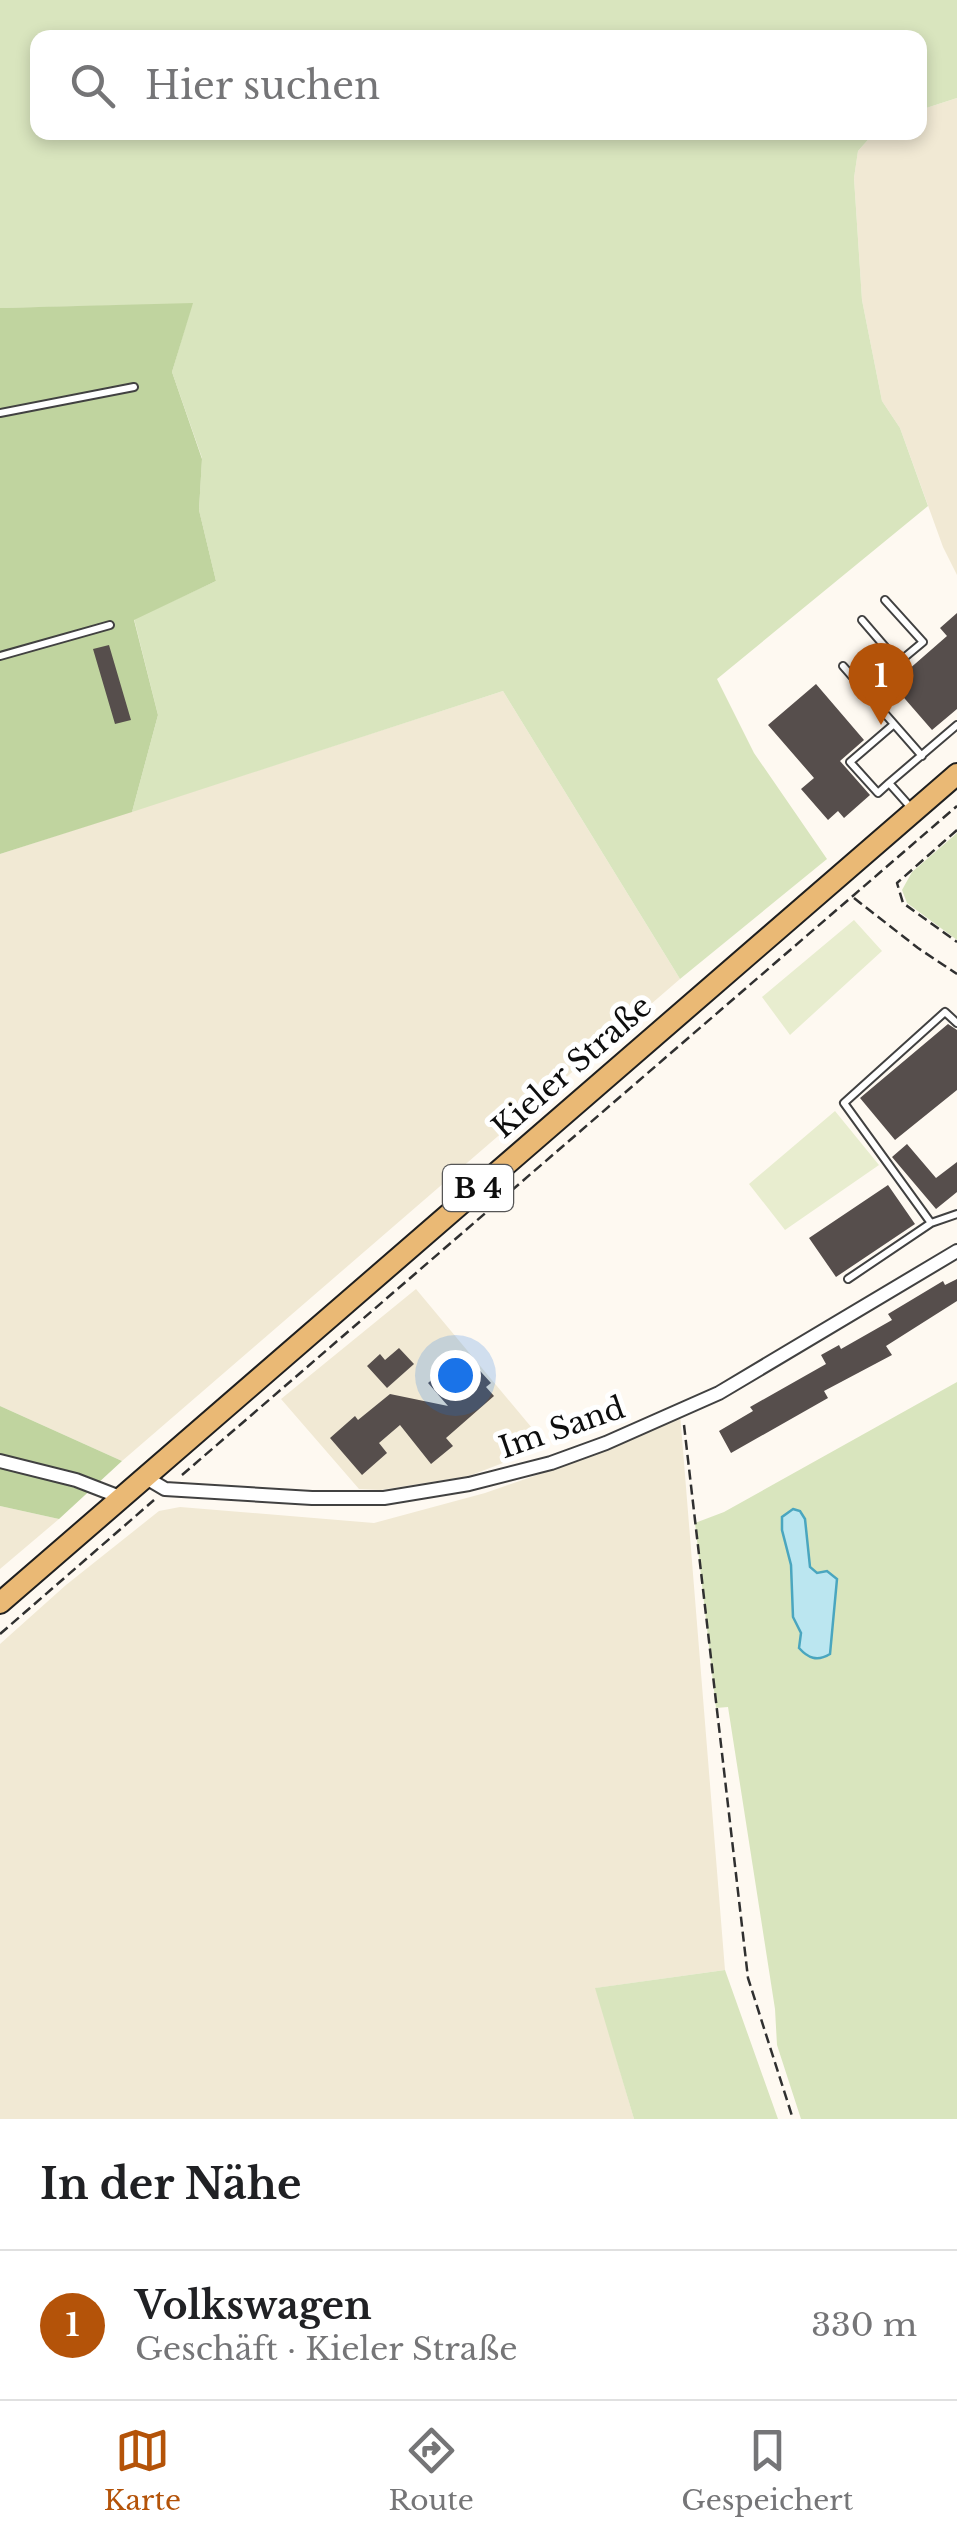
<!DOCTYPE html>
<html lang="de">
<head>
<meta charset="utf-8">
<style>
  :root { --surface:#fff; --page:#f6f6f6; --text:#202124; --muted:#757577; --line:#e0e0e0; --accent:#b45309 }
  body { margin:0; font-family:"Libre Baskerville",serif; background:var(--page); color:var(--text) }
  .you { position:absolute; left:455px; top:1375px; width:35px; height:35px; margin:-25px; border:8px solid #fff; border-radius:50%; background:#1a73e8; box-shadow:0 0 0 15px #1a73e833 }
  .badge { display:grid; place-items:center; width:65px; height:65px; border-radius:50%; background:var(--accent); color:#fff; font-size:32px; font-weight:700 }
  .pin { position:absolute; translate:-50% -82px; filter:drop-shadow(0 2px 5px #0008) }
  .pin::after { content:''; position:absolute; top:52px; width:35px; height:30px; background:inherit; clip-path:polygon(0 0,100% 0,50% 100%) }
  .list { margin:0; padding:0; list-style:none }
  h2 { display:flex; justify-content:space-between; align-items:center; height:130px; margin:0; padding:0 40px; font-size:42px }
  h2 small { font-size:32px; font-weight:400; color:var(--muted) }
  .list li { display:grid; grid-template-columns:65px 1fr auto; gap:30px; align-items:center; box-sizing:border-box; height:150px; padding:0 40px; border-top:2px solid var(--line) }
  .list b { display:block; font-size:38px; white-space:nowrap }
  .list p { margin:0; font-size:32px; white-space:nowrap; color:var(--muted) }
  .list em { font-size:32px; font-style:normal; color:var(--muted) }
  .icon { flex:none; width:55px; height:55px; fill:none; stroke:currentColor; stroke-width:2; stroke-linecap:round; stroke-linejoin:round }
  .map { position:relative; flex:none; width:957px; height:2119px; overflow:hidden }
  .search { position:absolute; background:var(--surface); box-shadow:0 5px 15px #0003; left:30px; right:30px; top:30px; height:110px; display:flex; align-items:center; gap:25px; box-sizing:border-box; padding:0 35px; border-radius:20px; color:var(--muted); font-size:38px }
  .sheet { height:280px; background:var(--surface) }
  nav { display:flex; justify-content:space-around; align-items:center; box-sizing:border-box; height:140px; border-top:2px solid var(--line); background:var(--surface); font-size:28px; color:var(--muted) }
  nav a { display:grid; justify-items:center; gap:5px }
  nav .on { color:var(--accent) }
  .map>svg:first-child { display:block }
  .farmland { fill:#f1e9d4 }
  .green { fill:#d9e5be }
  .forest { fill:#c0d49f }
  .pitch { fill:#e8edcf }
  .water { fill:#bbe6f0; stroke:#4aa6bf; stroke-width:2.5 }
  .building { fill:#564e4c }
  .lines { fill:none; stroke-linecap:round; stroke-linejoin:round }
  .service-casing { stroke:#414141; stroke-width:10 }
  .minor-casing { stroke:#414141; stroke-width:16 }
  .primary-casing { stroke:#1f1f1f; stroke-width:24 }
  .path { stroke:#303030; stroke-width:2.5; stroke-dasharray:10 5; stroke-linecap:butt }
  .service { stroke:#fff; stroke-width:6 }
  .minor { stroke:#fff; stroke-width:12 }
  .primary { stroke:#eab975; stroke-width:20 }
  .labels { text-anchor:middle; stroke-width:10; stroke-linejoin:round; paint-order:stroke }
  .shield { fill:#fff; stroke:#565656; stroke-width:2.5 }
  .shield-label { font-size:28px; font-weight:bold; fill:#0e0e0e }
  .street-label { font-size:30px; fill:#0e0e0e; stroke:#fff }
</style>
</head>
<body>
<div class="map">
<svg width="957" height="2119" viewBox="0 0 957 2119">
  <rect width="100%" height="100%" fill="#fef9f1"/>
  <path class="farmland" d="M957,98v477l-14,-28 -43,-119 -18,-27 -20,-101 -8,-122 4,-27 16,-18 46,-1v-22z
    M503,691l177,288 -558,482 -122,-55v-552z
    M416,1289l131,157 -78,30 -88,14 -22,-1 -78,-90z
    M680,1413l45,557 -129,18 38,131h-634v-475l66,-59 93,-74 21,-4 194,16 111,-30 98,-34z
    M0,1506l59,13 -59,50z"/>
  <path class="green" d="M0,0h957v98l-37,12v-72h-882v94l836,1 -16,18 -4,27 8,122 20,101 18,27 28,78 -211,173 37,74 73,106 -147,120 -177,-288 -371,121 26,-97 -24,-96 82,-38 -17,-71 3,-52 -30,-86 20,-68 -192,4z
    M957,833v107l-50,-37 -5,-13 10,-18z
    M957,1382v737h-156l-24,-74 -2,-36 -47,-302 -12,1 -21,-185 29,-11z
    M725,1970l53,149h-144l-39,-131z"/>
  <path class="forest" d="M193,303l-21,69 30,87 -3,51 17,71 -82,39 24,95 -26,97 -132,42v-546z
    M0,1406l122,55 -63,58 -59,-13z"/>
  <path class="pitch" d="M854,920l28,31 -92,84 -28,-38z
    M835,1111l44,54 -94,65 -36,-46z"/>
  <path class="water" d="M793,1509l7,2 5,8 5,48 7,6 10,-2 10,8 -7,75c-13,8 -22,4 -31,-6l2,-15 -8,-16 -2,-52 -9,-35v-13z"/>
  <path class="building" d="M957,613v96l-25,21 -40,-46 55,-48 -7,-8z
    M109,645l22,75 -16,4 -22,-75z
    M816,684l48,56 -24,21 30,34 -26,23 -6,-7 -10,9 -27,-31 13,-11 -46,-53z
    M948,1024l9,6v60l-62,50 -35,-42z
    M907,1144l29,34 21,-16v30l-21,17 -44,-52z
    M888,1185l27,39 -79,53 -27,-39z
    M957,1279v22l-71,45 6,9 -68,36 4,7 -97,55 -12,-22 34,-20 -3,-4 76,-43 -5,-9 18,-10 2,4 51,-29 -4,-6 55,-33 2,4z
    M399,1348l15,16 -27,24 -20,-22 13,-12 5,6z
    M463,1352l28,31 -5,4 8,9 -48,42 7,8 -22,18 -31,-39 -21,18 8,10 -25,22 -32,-37 25,-22 3,4 32,-26 58,12 -20,-23z"/>
  <g class="lines">
    <g class="service-casing">
      <path id="service" d="M0,413l134,-26
        M862,620l37,43
        M0,656l110,-31
        M843,666l79,90
        M864,691l59,-49 -38,-42
        M889,783l-11,10 -28,-31 43,-37
        M913,810l-24,-27 68,-58
        M931,1223l26,-9
        M848,1279l83,-56 -87,-120 101,-91 12,11"/>
    </g>
    <g class="minor-casing">
      <path id="minor" d="M0,1461l76,19 44,17
        M143,1476l22,13 147,9h72l85,-14 82,-21 55,-20 113,-50 238,-142"/>
    </g>
    <g class="primary-casing">
      <path id="primary" d="M0,1603l957,-829"/>
    </g>
    <path class="path" d="M957,830l-60,53 6,20 54,39
      M854,898l64,50 39,26
      M684,1425l64,553 45,141
      M182,1475l775,-669
      M0,1634l154,-134"/>
    <use href="#service" class="service"/>
    <use href="#minor" class="minor"/>
    <use href="#primary" class="primary"/>
  </g>
  <g class="labels">
    <rect class="shield" x="443" y="1165" width="70" height="46" rx="8"/>
    <g class="shield-label">
      <text x="478" y="1198">B 4</text>
    </g>
    <g class="street-label">
      <text transform="translate(572 1067) rotate(-41)" y="10">Kieler Straße</text>
      <text transform="translate(562 1428) rotate(-19)" y="10">Im Sand</text>
    </g>
  </g>
</svg>
<div class="you"></div>
<div class="pin badge" style="left:881px;top:725px">1</div>
<div class="search"><svg class="icon" aria-label="search" viewBox="0 0 24 24"><circle cx="10" cy="10" r="6"/><path d="M15 15l6 6"/></svg>Hier suchen</div>
</div>
<section class="sheet">
<h2>In der Nähe<small></small></h2>
<ul class="list">
<li><span class="badge">1</span><div><b>Volkswagen</b><p>Geschäft · Kieler Straße</p></div><em>330 m</em></li>
</ul>
</section>
<nav>
<a class="on"><svg class="icon" aria-label="map" viewBox="0 0 24 24"><path d="M3 6l6-2 6 2 6-2v14l-6 2-6-2-6 2zM9 4v14M15 6v14"/></svg>Karte</a>
<a><svg class="icon" aria-label="directions" viewBox="0 0 24 24"><path d="M12 3l9 9-9 9-9-9zM9 14v-3h6M13 9l2 2-2 2"/></svg>Route</a>
<a><svg class="icon" aria-label="saved" viewBox="0 0 24 24"><path d="M7 4h10v16l-5-4-5 4z"/></svg>Gespeichert</a>
</nav>
</body>
</html>
